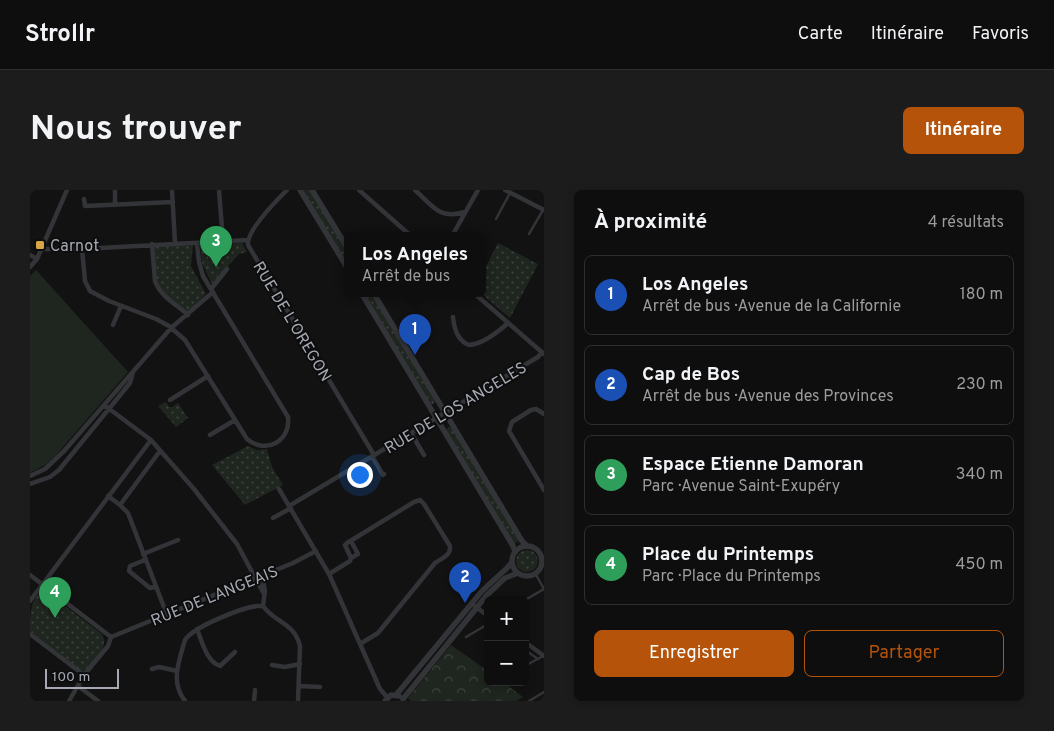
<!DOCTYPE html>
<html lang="fr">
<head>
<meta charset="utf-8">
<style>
  :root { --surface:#0e0e0e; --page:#1c1c1c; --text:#f1f3f6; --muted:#9b9c9e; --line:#2e2e2e; --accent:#b45309 }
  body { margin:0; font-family:Overpass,sans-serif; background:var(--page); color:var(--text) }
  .controls { position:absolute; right:15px; bottom:15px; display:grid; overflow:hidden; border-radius:8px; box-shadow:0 2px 8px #0003 }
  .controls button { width:45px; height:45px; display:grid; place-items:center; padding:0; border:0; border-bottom:1px solid var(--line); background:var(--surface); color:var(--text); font:25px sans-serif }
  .scale { position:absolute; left:15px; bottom:12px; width:74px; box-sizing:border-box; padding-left:5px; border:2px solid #a5a9b2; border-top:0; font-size:14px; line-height:18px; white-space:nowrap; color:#a5a9b2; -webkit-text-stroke:4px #0d0d0e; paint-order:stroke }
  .you { position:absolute; left:329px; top:284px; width:18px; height:18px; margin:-12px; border:4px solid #fff; border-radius:50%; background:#1a73e8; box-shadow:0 0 0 8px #1a73e833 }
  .badge { display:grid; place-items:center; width:32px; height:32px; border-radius:50%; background:var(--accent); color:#fff; font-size:16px; font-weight:700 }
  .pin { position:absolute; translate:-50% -41px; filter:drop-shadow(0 1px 2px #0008) }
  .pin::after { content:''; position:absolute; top:26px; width:18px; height:15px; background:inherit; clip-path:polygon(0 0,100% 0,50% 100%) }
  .popup { position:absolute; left:314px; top:42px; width:142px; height:65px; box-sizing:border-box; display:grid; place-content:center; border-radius:8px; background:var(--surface); filter:drop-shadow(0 1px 4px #0005); font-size:16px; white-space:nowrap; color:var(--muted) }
  .popup b { font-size:19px; color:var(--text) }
  .popup::after { content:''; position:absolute; left:50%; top:100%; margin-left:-10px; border:10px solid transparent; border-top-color:var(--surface) }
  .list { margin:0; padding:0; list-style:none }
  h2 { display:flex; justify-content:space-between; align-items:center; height:65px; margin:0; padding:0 20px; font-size:21px }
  h2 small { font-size:16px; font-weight:400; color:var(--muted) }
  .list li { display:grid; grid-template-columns:32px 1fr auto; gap:15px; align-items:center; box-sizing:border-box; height:80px; margin:0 10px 10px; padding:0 10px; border:1px solid var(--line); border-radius:8px }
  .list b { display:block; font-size:19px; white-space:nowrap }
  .list p { margin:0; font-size:16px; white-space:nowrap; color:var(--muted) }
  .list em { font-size:16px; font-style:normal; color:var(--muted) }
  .actions { display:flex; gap:10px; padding:15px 20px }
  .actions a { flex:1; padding:11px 0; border:1px solid var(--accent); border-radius:8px; text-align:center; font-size:18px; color:var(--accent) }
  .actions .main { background:var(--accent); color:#fff }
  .map { position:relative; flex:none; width:514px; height:511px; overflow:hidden; border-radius:8px }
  header { display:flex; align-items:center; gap:30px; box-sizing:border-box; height:70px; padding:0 25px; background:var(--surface); border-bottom:1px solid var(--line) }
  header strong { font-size:24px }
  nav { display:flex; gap:28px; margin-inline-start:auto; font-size:18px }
  .intro { display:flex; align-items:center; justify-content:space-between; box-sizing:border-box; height:120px; padding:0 30px }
  h1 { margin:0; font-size:35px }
  .button { padding:12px 22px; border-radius:8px; background:var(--accent); color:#fff; font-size:18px; font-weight:700 }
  main { display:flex; gap:30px; padding:0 30px }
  aside { flex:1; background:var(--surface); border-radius:8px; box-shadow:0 2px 8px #0003 }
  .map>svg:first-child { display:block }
  .green { fill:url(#green-dots) }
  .forest { fill:url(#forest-crowns) }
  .pitch { fill:#1f251f }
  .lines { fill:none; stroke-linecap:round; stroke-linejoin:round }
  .service { stroke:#333438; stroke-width:2.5 }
  .minor { stroke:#333438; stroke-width:4.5 }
  .tertiary { stroke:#333438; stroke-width:5.5 }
  .poi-dot { fill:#d9a444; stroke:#0d0d0e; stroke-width:2 }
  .labels { text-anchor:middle; stroke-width:4; stroke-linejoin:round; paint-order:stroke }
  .poi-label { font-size:16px; fill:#a5a9b2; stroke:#0d0d0e; text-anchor:start }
  .street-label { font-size:16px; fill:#a5a9b2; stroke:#0d0d0e }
</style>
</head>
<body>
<header>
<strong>Strollr</strong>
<nav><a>Carte</a><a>Itinéraire</a><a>Favoris</a></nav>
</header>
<div class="intro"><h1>Nous trouver</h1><a class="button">Itinéraire</a></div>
<main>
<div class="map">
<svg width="514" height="511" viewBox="0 0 514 511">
  <defs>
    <pattern id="green-dots" width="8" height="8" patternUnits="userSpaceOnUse" patternTransform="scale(1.25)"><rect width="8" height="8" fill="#1f251f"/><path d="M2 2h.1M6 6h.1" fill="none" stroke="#3d423d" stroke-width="1.8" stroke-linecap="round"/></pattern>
    <pattern id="forest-crowns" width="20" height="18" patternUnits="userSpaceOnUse" patternTransform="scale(1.25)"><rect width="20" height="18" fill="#1f251f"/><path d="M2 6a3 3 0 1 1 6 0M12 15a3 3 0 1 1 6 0" fill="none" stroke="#3d423d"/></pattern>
  </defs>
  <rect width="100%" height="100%" fill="#121213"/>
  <path class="green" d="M273,0h7l37,63v12z
    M212,53l5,9 -8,2 -27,30 -10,-21 -2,-17z
    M468,53l40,21 -28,54 -28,-24 1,-22z
    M163,55l-2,21 15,28 -20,19 -21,-19 -9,-13 -3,-34z
    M334,104h8l64,107 -3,3h-2z
    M136,212l3,5h3l6,-4 10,15 -12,9 -18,-21z
    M419,237l3,1 67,113 -5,3 -68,-114z
    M218,256l9,4 10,-1 5,18 11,18 -38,20 -33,-40z
    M486 371a11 11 0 1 1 22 0a11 11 0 1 1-22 0Z
    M12,401h3l57,43c8,13 -7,25 -14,35l-4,2 -4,-1 -50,-39c0,-14 0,-32 12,-40z"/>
  <path class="forest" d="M421,455l37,26v11h15l20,15 -7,4h-105l-3,-3z"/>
  <path class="pitch" d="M6,80l92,102 -72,83 -11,10 -15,8v-197z"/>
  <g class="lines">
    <path class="service" d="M466,29l14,-26
      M499,44l14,-24
      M505,383l9,16
      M495,410l19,-11
      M436,447l22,-13
      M495,463l3,-1 10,7
      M495,476l18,-10
      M499,511l15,-9"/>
    <path class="minor" d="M85,0v15
      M142,0l3,53
      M189,0l4,51
      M257,0c-10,10 -41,41 -39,55l126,210
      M329,0l52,46
      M385,0c18,16 24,30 50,22
      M475,0l39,20
      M54,9l1,7 88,-4
      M422,46l26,-46
      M122,54l3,37c6,16 21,23 33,34
      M11,59h41l166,-9
      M52,59l3,32 5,10 19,10 47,18 13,7 16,14 62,99c19,16 44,2 41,-22l-85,-141 -4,-14 -2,-19
      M0,65l7,4
      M0,77l7,-8 30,-69
      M181,99l16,-20
      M445,104l69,60
      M423,127c1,11 5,24 16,28 13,-1 29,-13 39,-22
      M83,135l8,-19
      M140,210l38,-24
      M74,215l47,35 43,49 43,55 27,50
      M514,224l-8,-5 -5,1 -19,12 -3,9 35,59
      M381,243l13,22
      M180,245l25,-15
      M342,266l11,19 1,-1
      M0,286l15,-7 19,-18 107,-123 42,-36
      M0,294l20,-7 9,-7 71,-87 3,-11
      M249,299l50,85 51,115 7,8
      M78,306l12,9 40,-54
      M90,315l8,8 39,102
      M259,316l249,-149 4,-5
      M243,328l18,-10
      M321,351l7,13 -7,4
      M113,364l35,-14
      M115,370l-15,6 -1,5 21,17 5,-1
      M299,384l21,-13 1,-3 -6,-13 2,-2 67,-41 6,-2 4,4 26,42c1,10 -8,12 -15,17l-57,70 -18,11
      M0,385l81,62 -3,9 -24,29 -54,-41
      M232,385l3,16 -2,15
      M0,411l121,-161
      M442,414l16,12
      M167,439c5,12 9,32 23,37l15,-14
      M81,447l182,-74 23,-12
      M495,452l19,14
      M242,475l13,2 15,-3
      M122,479l7,-2 18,4
      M48,496l20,15
      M269,496l21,1
      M39,511l15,-26
      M155,511c-15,-19 -6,-40 0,-61 8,-13 56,-32 72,-34h6c12,17 31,16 37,40l-2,55
      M224,511l1,-11"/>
    <path class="tertiary" d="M270,0l48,79
      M282,0l36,59
      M332,104l151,252 2,6
      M344,104l148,247 5,5
      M482 371a15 15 0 1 1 30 0a15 15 0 1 1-30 0Z
      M366,505l86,-104 25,-23 5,-6
      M373,509l84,-104 18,-17 13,-5
      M355,511l6,-6 8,1"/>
  </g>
  <rect class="poi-dot" x="5" y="50" width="10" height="10" rx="2.5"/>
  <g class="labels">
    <g class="poi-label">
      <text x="20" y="61">Carnot</text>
    </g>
    <g class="street-label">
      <text transform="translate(263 131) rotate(59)" y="6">RUE DE L'OREGON</text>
      <text transform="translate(425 217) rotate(-31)" y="6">RUE DE LOS ANGELES</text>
      <text transform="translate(184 405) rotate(-22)" y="6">RUE DE LANGEAIS</text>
    </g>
  </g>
</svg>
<div class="controls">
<button>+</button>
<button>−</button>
</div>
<div class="scale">100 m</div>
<div class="you"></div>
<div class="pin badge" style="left:385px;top:165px;background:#1a4fb4">1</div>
<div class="popup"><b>Los Angeles</b>Arrêt de bus</div>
<div class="pin badge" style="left:435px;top:413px;background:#1a4fb4">2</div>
<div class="pin badge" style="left:186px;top:77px;background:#2e9e5b">3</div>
<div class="pin badge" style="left:25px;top:428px;background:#2e9e5b">4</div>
</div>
<aside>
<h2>À proximité<small>4 résultats</small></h2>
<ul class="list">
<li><span class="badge" style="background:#1a4fb4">1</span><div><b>Los Angeles</b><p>Arrêt de bus · Avenue de la Californie</p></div><em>180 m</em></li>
<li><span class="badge" style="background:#1a4fb4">2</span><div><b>Cap de Bos</b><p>Arrêt de bus · Avenue des Provinces</p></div><em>230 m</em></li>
<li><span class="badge" style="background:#2e9e5b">3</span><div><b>Espace Etienne Damoran</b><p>Parc · Avenue Saint-Exupéry</p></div><em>340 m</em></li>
<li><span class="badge" style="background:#2e9e5b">4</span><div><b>Place du Printemps</b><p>Parc · Place du Printemps</p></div><em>450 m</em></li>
</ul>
<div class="actions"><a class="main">Enregistrer</a><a>Partager</a></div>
</aside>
</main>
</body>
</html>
